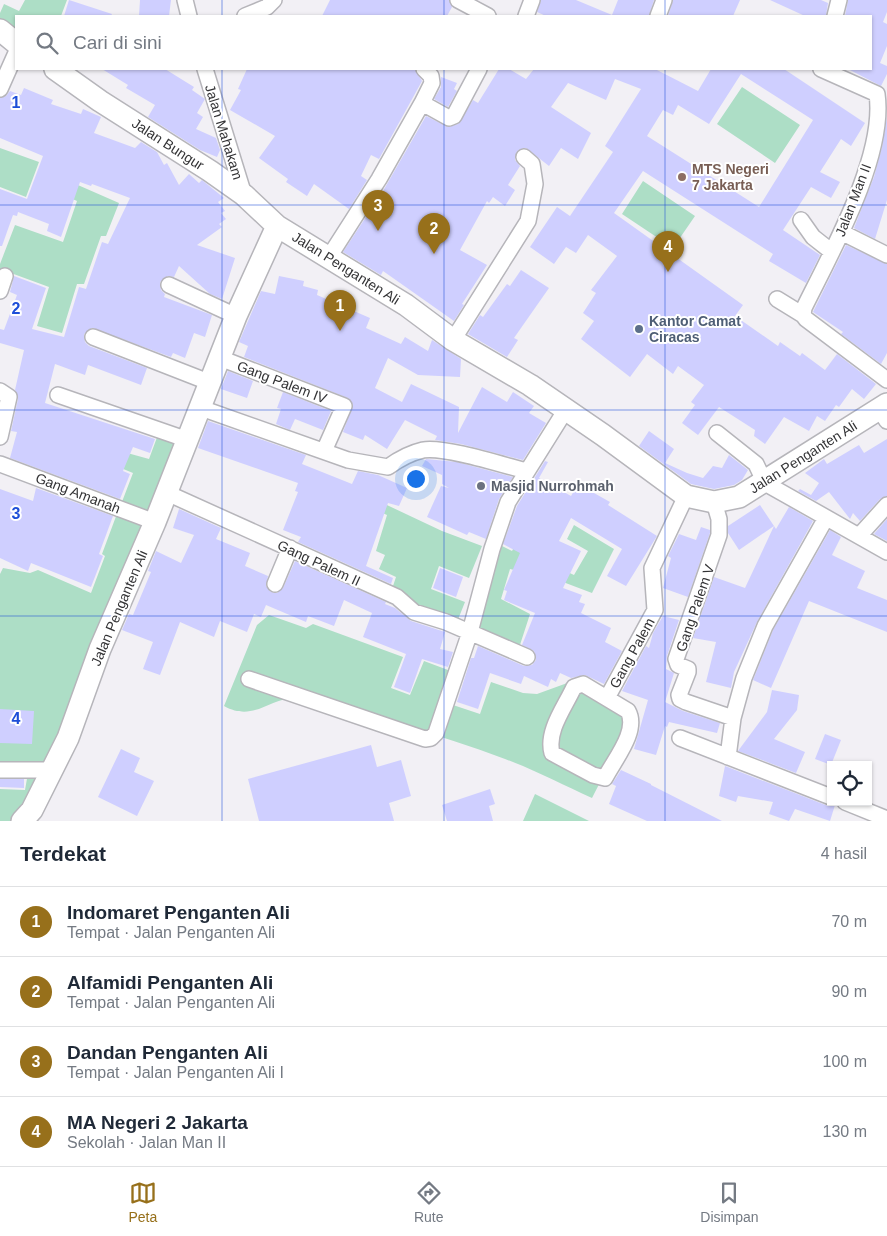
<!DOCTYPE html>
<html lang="id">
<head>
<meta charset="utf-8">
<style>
  :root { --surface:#fff; --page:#f6f6f7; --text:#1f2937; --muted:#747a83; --line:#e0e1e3; --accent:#97701b }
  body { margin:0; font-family:Arial,sans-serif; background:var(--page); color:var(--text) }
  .controls { position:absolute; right:15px; bottom:15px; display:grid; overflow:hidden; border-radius:0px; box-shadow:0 1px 4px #0004 }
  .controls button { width:45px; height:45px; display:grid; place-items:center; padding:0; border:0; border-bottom:1px solid var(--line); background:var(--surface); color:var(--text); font:25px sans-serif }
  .you { position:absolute; left:415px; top:478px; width:18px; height:18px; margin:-12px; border:4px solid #fff; border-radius:50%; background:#1a73e8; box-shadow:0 0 0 8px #1a73e833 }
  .badge { display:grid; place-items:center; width:32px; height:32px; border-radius:50%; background:var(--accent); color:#fff; font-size:16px; font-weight:700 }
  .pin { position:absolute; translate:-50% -41px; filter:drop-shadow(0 1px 2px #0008) }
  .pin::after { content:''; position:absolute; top:26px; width:18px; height:15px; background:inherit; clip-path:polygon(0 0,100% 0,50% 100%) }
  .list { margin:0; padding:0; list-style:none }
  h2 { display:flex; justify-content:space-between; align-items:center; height:65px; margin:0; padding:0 20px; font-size:21px }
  h2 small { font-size:16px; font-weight:400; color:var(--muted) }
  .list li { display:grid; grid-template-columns:32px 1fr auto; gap:15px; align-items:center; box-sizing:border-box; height:70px; padding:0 20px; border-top:1px solid var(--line) }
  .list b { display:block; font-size:19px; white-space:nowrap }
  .list p { margin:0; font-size:16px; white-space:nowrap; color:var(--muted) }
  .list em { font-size:16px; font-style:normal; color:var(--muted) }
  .icon { flex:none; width:28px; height:28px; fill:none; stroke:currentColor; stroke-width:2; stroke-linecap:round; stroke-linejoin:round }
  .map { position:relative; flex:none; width:887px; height:821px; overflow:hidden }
  .search { position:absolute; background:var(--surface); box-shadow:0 1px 4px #0004; left:15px; right:15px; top:15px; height:55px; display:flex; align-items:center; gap:12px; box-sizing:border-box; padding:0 18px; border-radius:0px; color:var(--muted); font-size:19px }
  .sheet { height:345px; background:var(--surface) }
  nav { display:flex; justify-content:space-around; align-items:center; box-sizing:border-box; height:70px; border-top:1px solid var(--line); background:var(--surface); font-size:14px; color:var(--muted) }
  nav a { display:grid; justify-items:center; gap:2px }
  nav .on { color:var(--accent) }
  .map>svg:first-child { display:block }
  .grass { fill:#addec6 }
  .building { fill:#cfcfff; fill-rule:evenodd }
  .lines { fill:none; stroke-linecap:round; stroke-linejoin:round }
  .street-casing { stroke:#b6b5ba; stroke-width:18 }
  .secondary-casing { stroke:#b6b5ba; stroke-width:24 }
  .street { stroke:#fff; stroke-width:15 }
  .secondary { stroke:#fff; stroke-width:21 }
  .grid { fill:none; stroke:#1d4ed8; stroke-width:1; stroke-opacity:0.55 }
  .education-dot { fill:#8d6e63; stroke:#fff; stroke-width:2 }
  .service-dot { fill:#5c6f8a; stroke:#fff; stroke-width:2 }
  .worship-dot { fill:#6b7280; stroke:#fff; stroke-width:2 }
  .labels { text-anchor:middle; stroke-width:4; stroke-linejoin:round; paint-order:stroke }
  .street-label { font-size:14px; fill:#333335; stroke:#fff }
  .education-label { font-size:14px; font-weight:bold; fill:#785e54; stroke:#fff; text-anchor:start }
  .service-label { font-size:14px; font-weight:bold; fill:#4e5e75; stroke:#fff; text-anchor:start }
  .worship-label { font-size:14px; font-weight:bold; fill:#5b616d; stroke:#fff; text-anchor:start }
  .grid-label { font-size:16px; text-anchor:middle; font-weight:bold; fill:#1d4ed8; stroke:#fff; stroke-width:4; stroke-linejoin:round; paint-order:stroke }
</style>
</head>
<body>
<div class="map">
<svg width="887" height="821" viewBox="0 0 887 821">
  <rect width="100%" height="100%" fill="#f2f0f5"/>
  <path class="grass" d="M25,0h42l-6,16h-45v20l-16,-11v-12l4,-9 15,7z
    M742,87l58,38 -25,38 -58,-39z
    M0,148l39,14 -13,35 -26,-10z
    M643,181l52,35 -22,32 -51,-34z
    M71,182l48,21 -13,33h-5l-17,48h-7l-15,49 -25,-7 12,-39 -49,-18v-5l15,-39 48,17 14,-41 -11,-5z
    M159,432l20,6 -31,80 -28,-11 13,-34 -34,-14 3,-13 47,13z
    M372,498l70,33 40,15 -13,32 -30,-12 -8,23 34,13 -8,20 -41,-11 -25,-19 5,-15 -17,-8 6,-14 -9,-4 11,-36 -18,-8z
    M118,511l29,10 -95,247 -52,-1v-193l3,-6 27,5 8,-3 53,23 14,-37 -3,-2z
    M574,525l40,24 -22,44 -29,-11 -53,-13 -9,30 29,15 -12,37 -30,-12 -12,-13 -10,-8 28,-76 18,9 13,-24 6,28 43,20 14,-24 -21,-12z
    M269,615l37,13 7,-4 90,33 -12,31 19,7 14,-34 24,9 13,-36 11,10v7l-19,54 27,9 11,-32 32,11 14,1 33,-12 64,25 1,7 -43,84c-29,-13 -57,-28 -87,-39 -67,-25 -136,-45 -205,-60 -27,-6 -44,25 -76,7l33,-81z
    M49,772l-25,49h-24v-32l25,1 3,-17z
    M535,794l54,27h-66z"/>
  <path class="building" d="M69,0l43,14 -1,2h-47z
    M140,0h31l-2,16h-30z
    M330,0h119l3,7 -5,9h-125z
    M541,0h35l36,15 6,-15h36l-5,16h-103l-9,-4z
    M673,0h67l-7,16h-65z
    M770,0h51l7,3 -2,13h-21z
    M848,0h39v12l-4,10 4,2v22l-7,17 7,3v8l-6,12 -33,-17h23v-53h-26z
    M102,69h63l29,18 -2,3 13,9 -8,14 6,4 -7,12 20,9 4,12 -3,7 -17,-7 -52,-33 7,-12 -29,-17 2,-3z
    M247,69h168l7,12 -43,78 -8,-4 -10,21 6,4 -18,29 -35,-25 -7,12 -21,-14 2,-3 -29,-21 16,-22 -45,-26 11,-20 -3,-1z
    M499,69h10l17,10 8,-10h121l43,22 13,-22h73l81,54 -14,23 -10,-7 -21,33 20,10 -9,16 -20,-11 -28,43 37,25 -14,28 -37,-22 4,-7 -130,-83 -29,42 129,92 -8,11 43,30 2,-4 20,14 2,-3 23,17 12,-16 39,30 -12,15 -12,-10 -13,18 -3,-2 -11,16 -8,-5 -8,15 -25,-14 -19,27 -11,-8 1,-6 -36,-23 -21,28 -16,-12 13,-18 -4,-3 13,-17 -26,-19 -5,8 -26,-20 -17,23 -49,-38 13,-18 -11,-8 13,-20 -5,-3 26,-34 -29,-21 -12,18 -10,-6 -12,17 -24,-17 27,-40 13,9 43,-64 -8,-6 36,-57 -26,-10 -9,21 -38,-17 -17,24 40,26 -13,26 -17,-11 -12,18 -23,-18 -9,3 -2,9 5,6 -12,19 7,5 -10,16 -12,-9 -4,6 -2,-2 -27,49 27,15 -25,39 2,1 -10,16 -71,-50 -2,4 -38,-23 40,-61 43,-75 22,11 10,-3 15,-24 5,3zM741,74l72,46 -54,87 -112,-71 16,-26 10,5 5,-10 31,19z
    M441,77l16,6 -3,6 3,2 -9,16 -14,-8 7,-12z
    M24,88l29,12 -2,4 30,10 2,-5 18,8 -7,16 41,15 6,-6 16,10 7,13 3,-2 12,22 10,-11 10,9 3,-3 22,18 -6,4 7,9 -4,2 5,6 -7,5 3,3 -25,18 38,13 -13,41 -12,-5 -31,-28 -5,11 -6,-1 -8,6 1,8 4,4 -1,3 48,18 -7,22 -11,-4 -9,25 -12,-5 -2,4 -79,-29 -8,6 1,8 4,4 58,22 -6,17 -53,-20 -3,10 -30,-11 -10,39 110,36 -5,14 -17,-6 -10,24 7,3 -10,25 -110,-41 7,-26 -6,-1 7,-32 -3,-9 9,-40 -24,-7v-14l4,1 13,-35 -7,-3 4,-16 32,12 -14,41 32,8 15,-50 7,2 16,-47 6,2 22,-46 -38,-14 -1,2 -11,-4 -19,55 -14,-6 2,-7 -31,-12 -1,4 -4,-1 -11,31h-2v-57l27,10 16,-43 -43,-18v-40l6,-2 4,-5 11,4z
    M887,117v83l-12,39 -21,-11 20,-51 8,-30z
    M846,245l41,19v89l-6,11 -40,-30 2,-2 -30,-20z
    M521,270l28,18 -35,50 4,2 -11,17 -39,-23 12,-19 3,2 24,-33 3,2z
    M279,276l25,5 -1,5 15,4 -1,5 53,23 -4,10 35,16 4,-7 23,14 4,-11 29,19 -1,18 -42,-2 -30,-17 -13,30 27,14 9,-18 48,23 -1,26 24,-46 25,15 6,-10 21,14 -5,7 17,10 -23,37 -62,-16 -26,-4 2,-4 -32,-16 -18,29 -22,-14 -2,5 -20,-8 10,-27 -5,-7 -104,-41 4,-11 -9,-4 9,-21 13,-30 14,3z
    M228,371l25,10 -6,17 -26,-9z
    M283,392l48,19 -8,19 -28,-11 -5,11 -14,-6 5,-15 -4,-1z
    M208,421l98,34 -4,9 50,20 6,-13 20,4 29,13 -8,18 -11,-3 -22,63 27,12 -2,6 -93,-42 3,-5 -18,-7 15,-38 -3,-1 3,-8 -100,-35z
    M649,431l25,18 -9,14 22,10 16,5 10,-12 9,2 7,-13 19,15 -6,10 -8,5 -20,4 -23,-5 -52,-38z
    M887,439v57l-7,3 -20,22 -7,-8 -3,6 -21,-27 -13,9 -18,-10 2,-2 11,6 8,-12 -14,-10 19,-14 3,5 32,-19 5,8z
    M426,459l31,3 56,15 -14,22 -13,40 -17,-7 -2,3 -40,-18 14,-31 8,2 -7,-4v-9l-20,-9z
    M545,461l3,1 -9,16 32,18 7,-12 32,18 -2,3 49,31 -31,50 -19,-10 15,-27 -51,-31 -12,23 22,10 -18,37 19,7 -3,7 6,2 -4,9 30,15 -6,14 17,9 -18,33 -19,-9 -14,3 -11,-5 -4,9 -5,-3 -3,8 -24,-11 -3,8 -31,-11 -12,36 -21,-7 14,-44h3l4,-12 46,20 8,-1 4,-5 -2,-9 -12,-6 13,-32 -31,-13 3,-9 -3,-1 16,-37 -17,-9 14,-38z
    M36,488l77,28 -14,38 4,2 -12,31 -60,-24 -3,8 -28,-13v-69l33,12z
    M760,505l14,21 -35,24 -11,-17v-7z
    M789,507l24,14 -56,101 -23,50 -3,16 -25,-6 10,-40 -23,-4 21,-61 31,11 29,-62 2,3z
    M179,509l42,19 -5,11 34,14 -5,13 23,10 -2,10 5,6 6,1 6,-5 12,-27 91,41 -1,2 10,4 16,13 34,11 -5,17 13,3 -5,15 -26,-8 -12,34 -16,-6 12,-33 -43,-17 9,-24 -28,-13 -10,26 -26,-10 -2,6 -40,-17 -5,12 -7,-3 -7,18 -27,-11 -6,16 -34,-15 -20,53 -17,-6 10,-27 -31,-12 7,-16 4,1 18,-43 -3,-1 8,-20 25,12 13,-28 -21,-7z
    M887,519v22l-13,-7z
    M701,527l9,3v3l-22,64 -25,-9 8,-30 -3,-2 11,-22 17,6z
    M830,530l11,7 -9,18 33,16 -8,17 30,12v32l-78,-31 -38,87 -18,-8 20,-50z
    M440,568l23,9 -7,20 -23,-9z
    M663,616l16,4 -12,36 -1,13 8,4 -9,29 18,9 37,12 -3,10 -48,-11 -2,5 -2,-1 -9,29 -22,-6 14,-49 -26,-9 24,-45 3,2 4,-15z
    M772,690l27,5 -2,15 -23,29 31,13 -9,21 -58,-22 29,-39z
    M0,709l34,2 -2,33 -32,-1z
    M825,734l16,6 -10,25 -16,-6z
    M371,745l6,22 24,-7 10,36 -22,7 5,18h-135l-11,-42z
    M121,749l19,9 -6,14 20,9 -17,35 -39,-19z
    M725,766l103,40 7,-1 -5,16 -35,-12 -6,12 -20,-7 4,-12 -35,-6 -2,6 -17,-6z
    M621,770l30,14v1l71,36h-75l-38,-17 7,-18 -4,-2z
    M0,779h24v9l-24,-1z
    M490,789l5,15 -6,2 4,15h-46l-5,-16z"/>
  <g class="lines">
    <g class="street-casing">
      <path id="street" d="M185,0l4,16
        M458,0l30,16
        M245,16l22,-9 7,-7
        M526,16l6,-16
        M658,16l6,-16
        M835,16l4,-16
        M205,69l39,126
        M821,69l56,25c9,62 -46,159 -73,214l-1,7 3,4 81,61
        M0,89l16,-36
        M422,103l10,-20 -1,-7 -7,-7
        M801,220l12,17 19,15
        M843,233l44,22
        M329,257l50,-78 43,-76 27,15 5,-2 25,-47
        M169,285l67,31
        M0,291l5,-15
        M777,299l26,16
        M93,337l118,46
        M453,340l75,-119 7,-37 -3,-20 -8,-7
        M220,358l124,48 -20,45
        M0,391l9,6 -9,40
        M58,395l130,45
        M201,408l147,52 40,7c11,-8 22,-14 35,-17 21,-4 80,15 103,21
        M879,409l8,12
        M717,433l39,31 9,19 122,69
        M0,464l155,58
        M167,493l230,104 17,15 32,10 81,35
        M714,502l5,17v16l-43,124 2,6 10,4v3l-9,23 1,4 6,3 47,16 11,-40 21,-52 61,-108
        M859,536l28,-31
        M275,584l15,-36
        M249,679l176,60 6,-1 5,-5 34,-101 22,-83 16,-47 57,-91
        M583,684l45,27c11,20 -14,49 -23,67l-12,-3 -41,-22c-6,-22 13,-46 22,-66z
        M607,698l48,-88 -3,-42 34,-72
        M680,738l151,59
        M728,757l5,-39
        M0,770h53
        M845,802l42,17"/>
    </g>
    <g class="secondary-casing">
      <path id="secondary" d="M0,30l16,13
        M55,69l45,32 110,70 34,24 33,31 129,79 47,35 77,45 73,50 83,61 28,6 25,-5 148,-93
        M22,821l10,-11 36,-72 32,-89 55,-127 81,-206 41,-90"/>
    </g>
    <use href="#street" class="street"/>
    <use href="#secondary" class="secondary"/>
  </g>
  <path class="grid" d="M222,0v16M444,0v16M665,0v16M222,69v752M444,69v752M665,69v752M0,205h887M0,410h887M0,616h887"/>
  <circle class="education-dot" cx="682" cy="177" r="5"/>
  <circle class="service-dot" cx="639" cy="329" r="5"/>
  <circle class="worship-dot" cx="481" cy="486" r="5"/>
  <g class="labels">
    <g class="street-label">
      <text transform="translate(224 132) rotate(73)" y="5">Jalan Mahakam</text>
      <text transform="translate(168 144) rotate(33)" y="5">Jalan Bungur</text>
      <text transform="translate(853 200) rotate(-69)" y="5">Jalan Man II</text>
      <text transform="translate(346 268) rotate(32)" y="5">Jalan Penganten Ali</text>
      <text transform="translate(282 382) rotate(21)" y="5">Gang Palem IV</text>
      <text transform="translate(803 457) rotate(-32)" y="5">Jalan Penganten Ali</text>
      <text transform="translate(78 493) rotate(21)" y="5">Gang Amanah</text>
      <text transform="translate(319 563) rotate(25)" y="5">Gang Palem II</text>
      <text transform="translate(119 608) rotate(-67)" y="5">Jalan Penganten Ali</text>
      <text transform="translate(695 608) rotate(-71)" y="5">Gang Palem V</text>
      <text transform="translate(632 653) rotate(-61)" y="5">Gang Palem</text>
    </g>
    <g class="education-label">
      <text x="692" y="174">MTS Negeri<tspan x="692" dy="16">7 Jakarta</tspan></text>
    </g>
    <g class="service-label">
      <text x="649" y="326">Kantor Camat<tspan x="649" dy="16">Ciracas</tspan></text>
    </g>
    <g class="worship-label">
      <text x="491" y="491">Masjid Nurrohmah</text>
    </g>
  </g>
  <g class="grid-label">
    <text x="16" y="108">1</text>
    <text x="16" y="314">2</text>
    <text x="16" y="519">3</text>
    <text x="16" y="724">4</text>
  </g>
</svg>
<div class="controls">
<button><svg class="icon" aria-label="locate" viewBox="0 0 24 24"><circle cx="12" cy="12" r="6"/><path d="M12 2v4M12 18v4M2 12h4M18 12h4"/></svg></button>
</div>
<div class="you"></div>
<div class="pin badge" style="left:340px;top:331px">1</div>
<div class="pin badge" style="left:434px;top:254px">2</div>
<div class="pin badge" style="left:378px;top:231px">3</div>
<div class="pin badge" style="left:668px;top:272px">4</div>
<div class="search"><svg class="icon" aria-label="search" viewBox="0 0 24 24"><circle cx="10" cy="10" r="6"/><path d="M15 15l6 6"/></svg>Cari di sini</div>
</div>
<section class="sheet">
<h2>Terdekat<small>4 hasil</small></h2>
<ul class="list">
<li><span class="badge">1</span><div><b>Indomaret Penganten Ali</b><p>Tempat · Jalan Penganten Ali</p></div><em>70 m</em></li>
<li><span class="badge">2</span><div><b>Alfamidi Penganten Ali</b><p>Tempat · Jalan Penganten Ali</p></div><em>90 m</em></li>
<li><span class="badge">3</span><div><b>Dandan Penganten Ali</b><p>Tempat · Jalan Penganten Ali I</p></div><em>100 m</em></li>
<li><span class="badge">4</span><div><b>MA Negeri 2 Jakarta</b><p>Sekolah · Jalan Man II</p></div><em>130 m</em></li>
</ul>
</section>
<nav>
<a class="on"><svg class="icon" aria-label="map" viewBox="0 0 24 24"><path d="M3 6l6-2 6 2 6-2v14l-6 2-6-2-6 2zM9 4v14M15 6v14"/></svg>Peta</a>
<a><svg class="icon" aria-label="directions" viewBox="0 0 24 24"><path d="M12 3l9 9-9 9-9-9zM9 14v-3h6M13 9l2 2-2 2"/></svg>Rute</a>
<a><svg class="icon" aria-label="saved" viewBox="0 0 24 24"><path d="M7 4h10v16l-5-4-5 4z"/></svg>Disimpan</a>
</nav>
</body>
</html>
